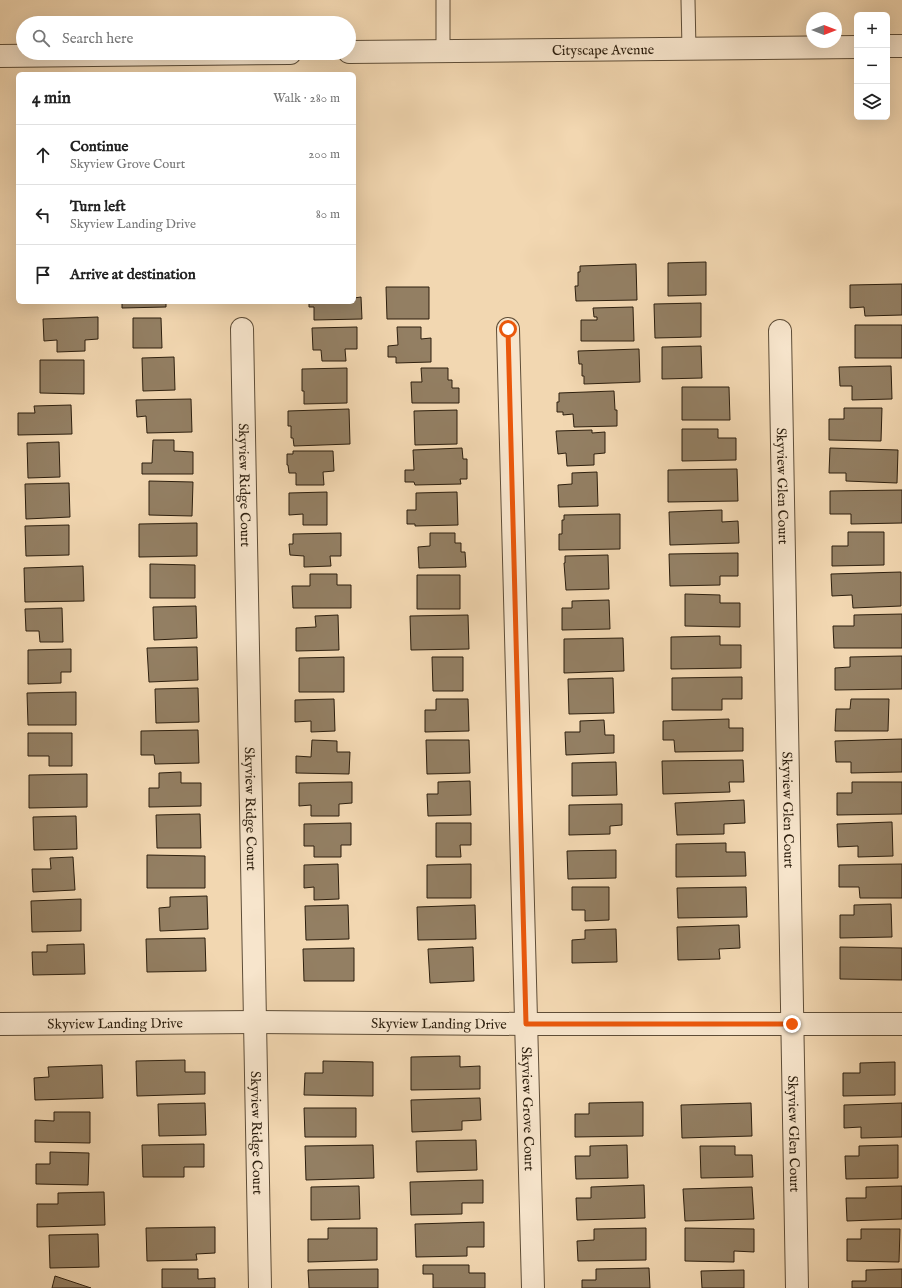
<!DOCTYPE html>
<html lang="en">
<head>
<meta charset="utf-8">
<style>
  :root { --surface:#fff; --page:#f2f2f2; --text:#222; --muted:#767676; --line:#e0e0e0 }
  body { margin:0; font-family:"IM FELL English",serif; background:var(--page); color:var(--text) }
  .controls { position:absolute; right:12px; top:12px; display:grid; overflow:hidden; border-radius:6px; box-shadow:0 4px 16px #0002 }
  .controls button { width:36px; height:36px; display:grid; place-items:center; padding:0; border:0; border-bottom:1px solid var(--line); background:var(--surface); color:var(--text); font:20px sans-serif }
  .compass { position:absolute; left:806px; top:12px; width:36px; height:36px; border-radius:50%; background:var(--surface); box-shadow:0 4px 16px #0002; rotate:90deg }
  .stop { position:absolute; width:12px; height:12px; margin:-9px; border:3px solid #ea580c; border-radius:50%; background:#fff }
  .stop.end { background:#ea580c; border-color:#fff; box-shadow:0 1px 4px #0008 }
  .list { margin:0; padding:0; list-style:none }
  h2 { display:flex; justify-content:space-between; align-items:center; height:52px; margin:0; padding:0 16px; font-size:17px }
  h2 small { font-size:13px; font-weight:400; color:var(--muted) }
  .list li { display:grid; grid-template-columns:26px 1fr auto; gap:12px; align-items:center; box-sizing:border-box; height:60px; padding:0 16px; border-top:1px solid var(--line) }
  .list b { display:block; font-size:15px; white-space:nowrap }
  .list p { margin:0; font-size:13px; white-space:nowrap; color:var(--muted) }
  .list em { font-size:13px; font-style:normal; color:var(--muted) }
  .icon { flex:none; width:22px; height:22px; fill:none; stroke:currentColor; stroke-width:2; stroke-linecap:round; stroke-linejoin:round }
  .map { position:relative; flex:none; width:902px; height:1288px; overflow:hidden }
  .search { position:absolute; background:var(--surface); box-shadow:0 4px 16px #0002; left:16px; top:16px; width:340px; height:44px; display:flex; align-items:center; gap:10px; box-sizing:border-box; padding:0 14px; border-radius:22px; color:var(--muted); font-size:15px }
  .panel { position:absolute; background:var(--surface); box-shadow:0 4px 16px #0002; left:16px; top:72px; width:340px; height:232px; border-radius:6px }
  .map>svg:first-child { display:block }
  .building { fill:#937f63; stroke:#2d1f0e }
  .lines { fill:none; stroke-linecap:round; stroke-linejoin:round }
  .lane-casing { stroke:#5e4d37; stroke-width:15 }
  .street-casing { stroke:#5e4d37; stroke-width:24 }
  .lane { stroke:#f7e5cc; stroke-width:13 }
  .street { stroke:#f7e5cc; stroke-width:22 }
  .route { stroke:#ea580c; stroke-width:5 }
  .labels { text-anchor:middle; stroke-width:4; stroke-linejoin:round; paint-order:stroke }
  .street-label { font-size:14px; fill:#2d1f0e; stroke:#f7e5cc }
</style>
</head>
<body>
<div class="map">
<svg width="902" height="1288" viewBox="0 0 902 1288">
  <rect width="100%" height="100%" fill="#f2d7b1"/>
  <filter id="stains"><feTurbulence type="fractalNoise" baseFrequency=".005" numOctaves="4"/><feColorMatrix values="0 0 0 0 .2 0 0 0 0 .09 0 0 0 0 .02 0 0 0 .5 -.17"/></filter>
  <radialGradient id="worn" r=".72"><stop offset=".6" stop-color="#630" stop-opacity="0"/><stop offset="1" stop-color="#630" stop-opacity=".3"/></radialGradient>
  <path class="building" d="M706,262v33l-38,1v-33z
    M636,264l1,36 -61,1 -1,-15h3v-14h2v-6z
    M902,284v31l-37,1 -1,-9 -14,1v-23z
    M386,287h43v32h-42z
    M361,297l1,22 -48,1v-13h-5v-5h45v-4z
    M122,302h44v5l-44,1z
    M701,303v34l-46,1 -1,-34z
    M633,307l1,34h-53v-21h16v-3h-3l-1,-9z
    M98,317v22l-13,1v11l-28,1v-12l-13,1 -1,-22z
    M133,318h28l1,30h-29z
    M855,325h47v33h-47z
    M357,327v22h-12l1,12h-24l-1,-11h-8l-1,-22z
    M397,327h24v12l10,-1v24l-35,1v-6h-8v-11l10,-1z
    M701,346l1,32 -40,1v-32z
    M639,349l1,33 -56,2v-8h-2v-12h-3l-1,-13z
    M174,357l1,33 -32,1 -1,-33z
    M40,360h44v34l-44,-1z
    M891,366l1,33 -40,1v-14h-12l-1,-19z
    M347,368v35l-43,1v-13h-2v-22z
    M421,368h27v12h4v8h7v15h-47l-1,-21h11z
    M682,387h47l1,33h-48z
    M614,391l1,19h2v16l-43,1 -1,-13 -10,1v-3h-6v-10h2v-9z
    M191,399l1,33 -45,1 -1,-17 -9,1 -1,-17z
    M71,405l1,29 -54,1v-22h17l-1,-7z
    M844,408h38l-1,33 -52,-1v-21h15z
    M349,409l1,35 -56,2 -1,-8h-2v-12h-3v-15z
    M457,410v34l-42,1 -1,-34z
    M682,429h36v9h18v22l-54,1z
    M592,430v3l13,-1v21l-11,1v11l-27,1 -1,-13 -8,1 -2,-23z
    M153,440h21v11l19,1v22h-51v-11h10z
    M59,442l1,35 -32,1 -1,-35z
    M462,448l1,11h4v20h-7l1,5 -46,1 -1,-3h-9v-12h9l-1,-20z
    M830,448l68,2 -1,33 -51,-2v-8h-17z
    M293,451h40l1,20 -11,1 1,13h-28v-12h-7l-1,-8h-1v-11h6z
    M737,469l1,32 -70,1v-32z
    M597,472l1,34 -39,1 -1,-22 14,-1v-11z
    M149,481l44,1 -1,34 -43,-1z
    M69,483l1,34 -44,2 -1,-35z
    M902,490v33l-51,1v-10h-21v-23z
    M327,492v33h-24v-11l-14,1v-22z
    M457,492l1,33 -43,1v-2h-8v-14h9v-17z
    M722,510v12l16,-1 1,22 -69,2 -1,-33z
    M620,514v35l-61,1v-16h3v-14h2v-5z
    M197,523v33l-58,1v-33z
    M69,525v30l-43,1 -1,-30z
    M848,532h36v33l-52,1v-20h16z
    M341,533v23h-11l1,10 -27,1v-11l-14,-1 -1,-11h4v-10z
    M430,533h25v10h6v9h4l1,15 -47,1 -1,-21 12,-1z
    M738,553v23h-18v9l-50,1 -1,-32z
    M608,555l1,34 -43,1 -2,-27h1v-7z
    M150,564l45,1v33h-45z
    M83,566l1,35 -59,1 -1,-34z
    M901,572v34l-48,2 -1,-13 -20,1 -1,-22z
    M310,574h27v11h14v23h-58l-1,-22h18z
    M417,575h43v34h-43z
    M685,594l35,1v8h20v24l-55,-1z
    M609,600l1,29 -48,1v-22h10v-7z
    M196,606l1,32 -43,2 -1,-33z
    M62,608l1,34h-23l-1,-11h-13l-1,-22z
    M902,614v34h-68l-1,-22h21v-11z
    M338,615l1,35 -43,1v-23l20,-1 -1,-11z
    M468,615l1,34 -58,1 -1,-34z
    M720,636v9h21v23l-70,1v-32z
    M623,638l1,33 -60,2v-34z
    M197,647l1,33 -49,2 -2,-34z
    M71,649v23h-10v11l-33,1v-34z
    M902,656v33l-67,1v-22l15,-1v-10z
    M344,657v35h-45v-34z
    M432,657h31v34h-30z
    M742,677v22h-20v11h-50v-32z
    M613,678l1,35 -45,1 -1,-35z
    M198,688l1,34 -43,1 -1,-34z
    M76,692v33h-48l-1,-32z
    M334,699l1,32 -24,1v-11l-16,1v-22z
    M436,699h32l1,32 -44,1v-22h11z
    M851,699h38l-1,32h-53l1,-22h14z
    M729,719v9h14v23l-68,1 -1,-12h-11v-19z
    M604,720l1,15h9v18l-48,2 -1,-23h15v-11z
    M198,730l1,33 -44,1 -1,-9h-13v-24z
    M28,733h44v33h-23v-10h-21z
    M902,739v33l-51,1v-11h-15l-1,-21z
    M312,740l25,1v11h13l-1,22 -53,-1v-17l15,1z
    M426,740h43l1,33 -43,1z
    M743,760l1,22h-15l1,10 -67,2 -1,-33z
    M616,762l1,33 -45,1v-33z
    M181,772v11h20v23l-52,1v-19h10v-15z
    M87,774v33l-58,1v-33z
    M470,781l1,34 -43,1 -1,-22h11v-12z
    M352,782v21l-13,1v12h-28v-11l-12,1v-23z
    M852,782h50v32l-65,1v-22h15z
    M744,800l1,23 -21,1v10l-47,1 -2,-32z
    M622,804v21l-12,1v8l-41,1v-30z
    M200,814l1,34h-44l-1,-33z
    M76,816l1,33 -43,1 -1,-33z
    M892,822l1,34 -35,1v-11l-20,1 -1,-23z
    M351,823v22h-10v12h-27v-11h-10v-22z
    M436,823h35v22h-11l1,12h-25z
    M726,843v9h19l1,24 -70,1v-33z
    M616,850v28l-48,1 -1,-28z
    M147,855l58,1v32h-58z
    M73,857l2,33 -42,2 -1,-23h19l-1,-11z
    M338,864l1,35 -25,1v-13l-10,1v-23z
    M471,864v34h-44v-33z
    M902,864v34h-42l-1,-11h-20v-22z
    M572,887h37v33l-24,1v-11h-13z
    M746,887l1,30 -69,1 -1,-30z
    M207,896l1,33 -48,2 -1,-23 11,-1v-10z
    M81,899v32l-49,1 -1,-31z
    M891,904l1,33 -52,1v-23h14v-10z
    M348,905l1,34 -43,1 -1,-34z
    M475,905l1,34 -58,1 -1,-33z
    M739,925l1,23 -21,1 1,10 -42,1 -1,-33z
    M616,929l1,33 -45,1v-23l13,-1v-9z
    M205,938l1,33 -59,1 -1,-33z
    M84,944l1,30 -52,1 -1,-23h15v-7z
    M473,947l1,34 -44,2 -2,-34z
    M840,947l62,1v32l-62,-1z
    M354,948v33h-50l-1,-32z
    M460,1056v11l20,-1v23l-69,1v-33z
    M185,1060v12h20v22l-68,2 -1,-35z
    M323,1061l50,1v34l-69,-1 1,-22h18z
    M895,1062v33l-52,1v-23h17v-10z
    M102,1065l1,33 -68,2 -1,-22 15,-1 -1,-10z
    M480,1098l1,22 -19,1v9l-50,2 -1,-32z
    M643,1102v34l-68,1v-23h14v-11z
    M205,1103l1,32 -47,1 -1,-32z
    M751,1103l1,33 -70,2 -1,-33z
    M902,1103v34l-41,1v-11l-17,1v-23z
    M304,1108h52v29h-51z
    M54,1112h36v31l-55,-1v-22l19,1z
    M476,1140l1,30 -60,2 -1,-31z
    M204,1144v23h-20v10h-41l-1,-32z
    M373,1145l1,33 -68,2 -1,-34z
    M627,1145l1,33 -52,1 -1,-23h15v-10z
    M898,1145v33l-52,1 -1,-23h14v-10z
    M700,1146h35v9h17l1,22 -52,1z
    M50,1152l39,1 -1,32 -52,-1v-20h14z
    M483,1180v23h-21v11l-51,1 -1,-33z
    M644,1185l1,33 -68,2 -1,-22h15v-11z
    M359,1186l1,33 -49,1v-33z
    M902,1186v33l-55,2 -1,-23h20v-11z
    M752,1187l2,32 -69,2 -2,-32z
    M104,1192l1,33 -68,2v-23h21v-11z
    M484,1222v25h-17v9l-51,1 -1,-33z
    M215,1227v26l-19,1 1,6 -50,1 -1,-33z
    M328,1228h49v32l-69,2v-23h20z
    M646,1228v32l-68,1 -1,-20 17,-1v-11z
    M685,1228l69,1v23l-20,-1v11l-49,-1z
    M861,1229h39l-1,33 -52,-1v-22h14z
    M98,1234l1,33 -49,1 -1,-33z
    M423,1265h46v8h16v15h-52v-14h-10z
    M649,1268l1,20h-68v-8h14v-11z
    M162,1269h36v10l17,-1v10h-53z
    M378,1269v19h-69l-1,-18z
    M902,1269v19h-50v-7h14v-11z
    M744,1270v18h-42l-1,-17z
    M55,1276l36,12h-39z"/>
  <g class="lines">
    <g class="lane-casing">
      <path id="lane" d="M443,0v51
        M688,0l1,49"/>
    </g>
    <g class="street-casing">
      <g id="street">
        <path d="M887,46h15"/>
        <path id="s1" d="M349,52l508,-5"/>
        <path d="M0,56l290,-3"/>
        <path id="s2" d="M242,329l18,959"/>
        <path id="s3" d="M508,329l25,959"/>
        <path id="s4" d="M780,331l17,957"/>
        <path id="s5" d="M0,1024l255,-2 271,2h376"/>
      </g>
    </g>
    <use href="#lane" class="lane"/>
    <use href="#street" class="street"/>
  </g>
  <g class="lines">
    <path class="route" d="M508,329l18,695h266"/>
  </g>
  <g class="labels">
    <g class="street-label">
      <text dy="5" stroke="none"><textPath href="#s1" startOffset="254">Cityscape Avenue</textPath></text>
      <text dy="5" stroke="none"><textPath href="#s2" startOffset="156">Skyview Ridge Court</textPath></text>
      <text dy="5" stroke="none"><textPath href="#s4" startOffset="155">Skyview Glen Court</textPath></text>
      <text dy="5" stroke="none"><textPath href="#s2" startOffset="480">Skyview Ridge Court</textPath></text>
      <text dy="5" stroke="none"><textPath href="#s4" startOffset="479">Skyview Glen Court</textPath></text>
      <text dy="5" stroke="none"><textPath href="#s5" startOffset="115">Skyview Landing Drive</textPath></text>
      <text dy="5" stroke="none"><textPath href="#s5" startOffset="439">Skyview Landing Drive</textPath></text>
      <text dy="5" stroke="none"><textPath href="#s3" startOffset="780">Skyview Grove Court</textPath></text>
      <text dy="5" stroke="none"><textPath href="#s2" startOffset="804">Skyview Ridge Court</textPath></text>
      <text dy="5" stroke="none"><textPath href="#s4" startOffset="803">Skyview Glen Court</textPath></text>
    </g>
  </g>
  <rect width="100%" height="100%" filter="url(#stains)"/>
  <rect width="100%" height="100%" fill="url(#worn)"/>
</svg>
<div class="controls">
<button>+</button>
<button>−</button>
<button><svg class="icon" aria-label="layers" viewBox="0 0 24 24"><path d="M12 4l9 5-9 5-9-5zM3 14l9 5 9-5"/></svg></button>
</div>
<svg class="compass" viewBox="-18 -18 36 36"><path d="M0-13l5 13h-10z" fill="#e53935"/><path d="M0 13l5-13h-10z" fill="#767676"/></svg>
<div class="stop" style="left:508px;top:329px"></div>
<div class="stop end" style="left:792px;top:1024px"></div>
<div class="search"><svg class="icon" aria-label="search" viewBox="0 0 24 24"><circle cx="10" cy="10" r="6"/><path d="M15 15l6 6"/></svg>Search here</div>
<section class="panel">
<h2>4 min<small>Walk · 280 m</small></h2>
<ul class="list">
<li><svg class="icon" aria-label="ahead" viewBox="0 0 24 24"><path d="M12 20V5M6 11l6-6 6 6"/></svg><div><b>Continue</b><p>Skyview Grove Court</p></div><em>200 m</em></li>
<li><svg class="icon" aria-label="left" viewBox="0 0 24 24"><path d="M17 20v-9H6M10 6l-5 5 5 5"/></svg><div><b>Turn left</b><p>Skyview Landing Drive</p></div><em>80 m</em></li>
<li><svg class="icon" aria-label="arrive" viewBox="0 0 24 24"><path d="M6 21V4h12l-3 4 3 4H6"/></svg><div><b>Arrive at destination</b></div></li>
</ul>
</section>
</div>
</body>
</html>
